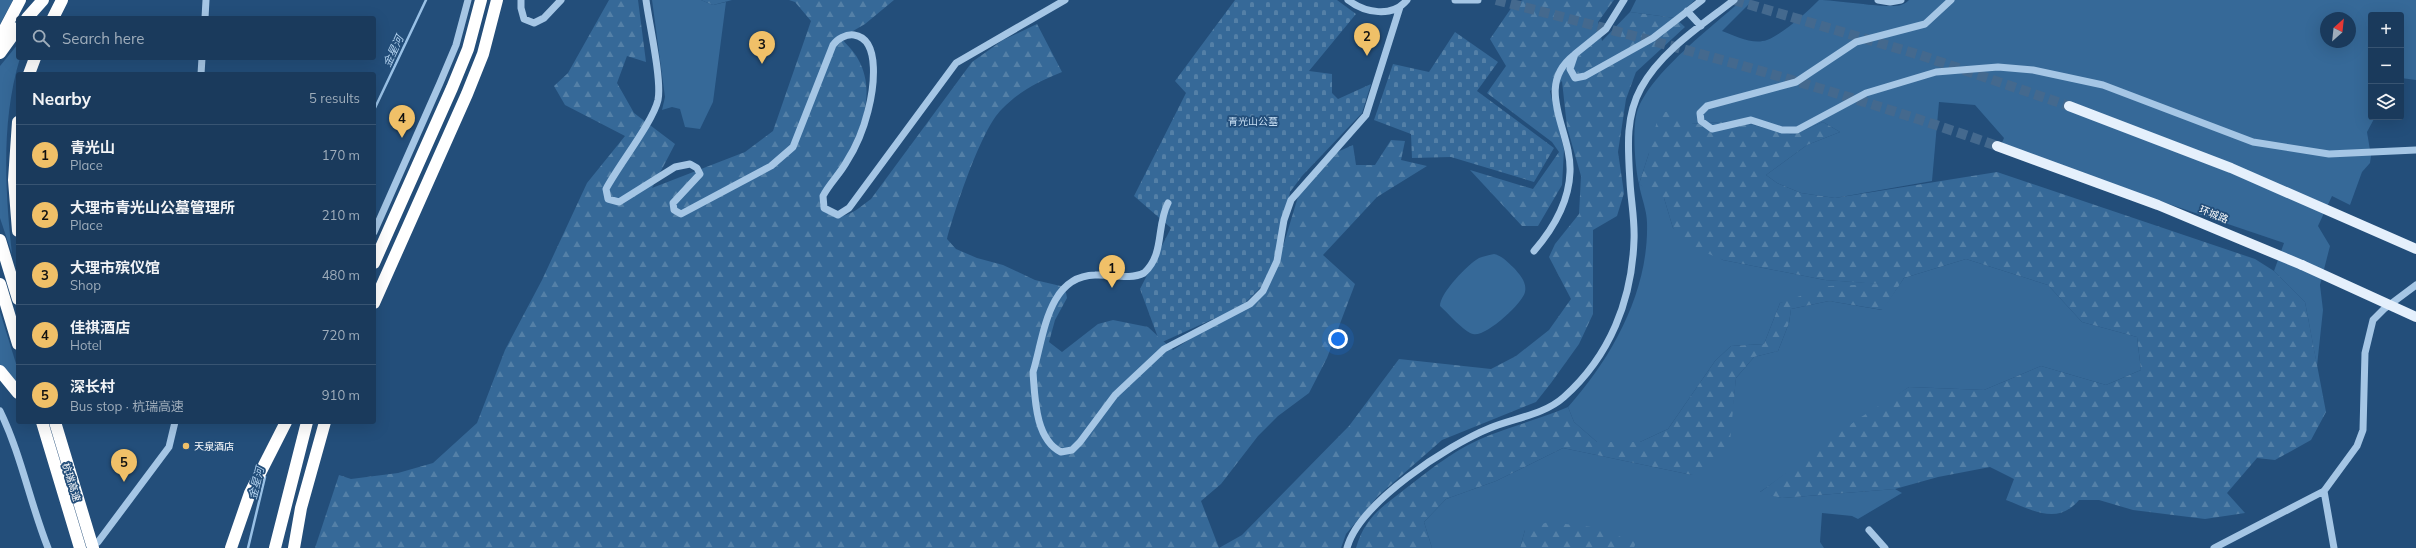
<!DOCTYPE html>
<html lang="en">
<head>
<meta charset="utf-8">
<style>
  :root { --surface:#1a3a5c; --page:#274565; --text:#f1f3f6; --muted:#9fadbb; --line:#385472; --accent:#f0c068 }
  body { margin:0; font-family:Mulish,"Noto Sans SC",sans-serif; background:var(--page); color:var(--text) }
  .controls { position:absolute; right:12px; top:12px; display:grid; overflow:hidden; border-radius:4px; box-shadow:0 4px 16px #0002 }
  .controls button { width:36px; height:36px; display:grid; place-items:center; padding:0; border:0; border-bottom:1px solid var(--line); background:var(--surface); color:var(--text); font:20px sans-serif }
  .compass { position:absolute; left:2320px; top:12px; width:36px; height:36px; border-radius:50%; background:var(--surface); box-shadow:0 4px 16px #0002; rotate:27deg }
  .you { position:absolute; left:1338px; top:339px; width:14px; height:14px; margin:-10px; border:3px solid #fff; border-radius:50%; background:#1a73e8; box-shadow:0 0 0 6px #1a73e833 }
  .badge { display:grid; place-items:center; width:26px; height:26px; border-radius:50%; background:var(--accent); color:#111; font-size:13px; font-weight:700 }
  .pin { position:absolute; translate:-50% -33px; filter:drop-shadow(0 1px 2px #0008) }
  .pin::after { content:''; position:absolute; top:21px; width:14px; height:12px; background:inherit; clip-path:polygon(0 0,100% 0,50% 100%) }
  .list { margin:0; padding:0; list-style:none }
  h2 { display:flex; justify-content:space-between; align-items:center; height:52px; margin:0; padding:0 16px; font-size:17px }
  h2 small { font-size:13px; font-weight:400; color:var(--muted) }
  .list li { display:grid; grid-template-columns:26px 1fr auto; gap:12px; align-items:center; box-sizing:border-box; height:60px; padding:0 16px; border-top:1px solid var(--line) }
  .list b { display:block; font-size:15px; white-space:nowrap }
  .list p { margin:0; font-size:13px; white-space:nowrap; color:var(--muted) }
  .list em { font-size:13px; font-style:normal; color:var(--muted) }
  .icon { flex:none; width:22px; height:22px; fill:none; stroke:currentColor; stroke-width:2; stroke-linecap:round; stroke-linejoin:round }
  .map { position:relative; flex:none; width:2416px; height:548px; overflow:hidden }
  .search { position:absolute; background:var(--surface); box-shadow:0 4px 16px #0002; left:16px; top:16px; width:360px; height:44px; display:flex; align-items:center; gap:10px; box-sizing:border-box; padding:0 14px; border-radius:4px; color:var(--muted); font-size:15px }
  .panel { position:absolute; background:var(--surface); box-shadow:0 4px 16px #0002; left:16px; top:72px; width:360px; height:352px; border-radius:4px }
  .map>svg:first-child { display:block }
  .grass { fill:#366998; fill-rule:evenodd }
  .forest { fill:url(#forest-firs) }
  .cemetery { fill:url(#cemetery-stones) }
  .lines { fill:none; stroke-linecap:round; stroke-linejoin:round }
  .stream { stroke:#99c1e6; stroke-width:2.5 }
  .major-tunnel { stroke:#44698e; stroke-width:10; stroke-dasharray:10 5; stroke-linecap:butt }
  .minor { stroke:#a5c6e5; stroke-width:7 }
  .major { stroke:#e5f0fc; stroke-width:10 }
  .highway { stroke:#fff; stroke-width:12 }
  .major-bridge { stroke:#e5f0fc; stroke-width:10 }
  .poi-dot { fill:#f0c068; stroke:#234e7a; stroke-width:1.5 }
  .labels { text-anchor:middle; stroke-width:3.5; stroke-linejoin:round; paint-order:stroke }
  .park-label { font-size:10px; fill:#c8dff4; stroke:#234e7a }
  .street-label { font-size:10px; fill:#fff; stroke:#234e7a }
  .poi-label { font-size:10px; fill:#fff; stroke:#234e7a; text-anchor:start }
  .water-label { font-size:11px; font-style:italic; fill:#b0d0ed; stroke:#234e7a }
</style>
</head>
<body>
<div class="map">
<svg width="2416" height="548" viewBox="0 0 2416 548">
  <defs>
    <pattern id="forest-firs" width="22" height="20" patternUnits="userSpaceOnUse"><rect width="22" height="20" fill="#366998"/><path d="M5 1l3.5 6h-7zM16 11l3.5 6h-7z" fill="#5480a7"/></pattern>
    <pattern id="cemetery-stones" width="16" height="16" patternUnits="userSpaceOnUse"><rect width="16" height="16" fill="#366998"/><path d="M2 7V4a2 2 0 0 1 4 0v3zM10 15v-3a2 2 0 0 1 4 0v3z" fill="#5480a7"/></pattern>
  </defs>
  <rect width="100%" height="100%" fill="#234e7a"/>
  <path class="grass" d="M0,0h13l-13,24z
    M652,0h49l12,5 13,-3 -13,100 -13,27 -15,-2 -5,-18 -8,-2 -10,3 3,-13z
    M1636,0h59l-20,18 -45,-6z
    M1742,0h8v3l-28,28c13,5 31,14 45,9 17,-7 39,-27 52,-40 19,0 69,9 82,5 3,-1 6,-3 8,-5h507v80l-15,-2v-63h-30v102h4l-8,15 4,24 -1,7 -8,9 -12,33 -18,-9 -14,30 12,20 -10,39 3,25 -6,56 -12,-64 -31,-31 10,-28 -284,-96 4,-9 -29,-33 -36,-3 -7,79 -97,17 -34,-5 -24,-10 -11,-8 41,-30 33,-13 -17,-10 -30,13 -56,-14 -46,3 -42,29 -10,31 25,14 9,30 50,32 102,20 60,4 -105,19 -16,41 -33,2 -16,15 -47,68 -28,13h-43l-23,-20 -6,-15c44,-49 81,-116 79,-184 0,-13 -6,-26 -8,-39 -4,-17 -7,-55 -2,-72 12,-38 75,-85 105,-112zM2326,18h24v24h-24z
    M18,44v14h2c-19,63 -15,132 -8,196l-12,-36v-152z
    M1494,254c9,2 13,8 20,14 6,7 13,14 11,24 -2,11 -40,46 -52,42 -9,-2 -25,-21 -33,-28 0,-13 28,-42 39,-48 5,-2 10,-3 15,-4z
    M1966,259l82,26 34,37 55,15 4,33 -35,15 -65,-19 -57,24 -75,-3 -149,105 22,6 113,-9 7,4 -44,26 -6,-3 -30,-3 -2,29 4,6h-190l1,-6 -110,-12 -5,18h-88l-8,-26 22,-23 50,-18 67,-33 129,27 40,-62 4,-35 18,-21 24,-6 11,-28 2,-14 38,-8 53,9 22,-32z
    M0,312l18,58v14l-18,-19z"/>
  <path class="forest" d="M609,0h29l8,62 -19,-6 -10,27 17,30 41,31 -23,44 93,-36 28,-21 38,-110 -16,-19 -6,-2h105l-29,24 -24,14c5,6 13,13 17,21 26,46 -13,101 -38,139v7l16,12c15,-1 24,-10 35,-18l101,-137 31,-22 34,-16 25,48c-24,10 -41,18 -60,37 -21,20 -47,100 -55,130l9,10 21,9 26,7 32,15 30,7 2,11 -12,22 -6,22 13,10 36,-28 15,-4 35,7 25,23 90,-58 15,-29 22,-73 35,-37 18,-8 3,20h19l16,-25 14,1 -4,19 26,6 -50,31 -54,58 32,29 -28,74 -18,35 -31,23 -20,20 -37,48 -20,17 18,47 23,-13 107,-109 50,-67 92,10 25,-13 33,-26 22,-31 -22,-42 6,-13 24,-30 2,-38 -14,-49 -5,-46 -12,10 14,59 -2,35 -24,41h-16l-52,-56 63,19 26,-37 -7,-10 -65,-49 19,-27 -16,-27 24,-35 9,-4h91l-16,22 4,19 28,-29 45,6 10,9 -49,45 -10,27 -8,53 6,41 -7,23 -24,14v84l-14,30 -28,39 -15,19 -94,38 -64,56 -32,38 -5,14h-1026l24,-73 12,4 47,-6 35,-10 44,-40 28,-73 37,-70 45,-97 38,-47 -60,-31 -11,-19 14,-13z
    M701,0h31l-19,5z
    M1677,110l14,14 46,-3 56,14 30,-13 17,10 -33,13 -41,30 11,8 24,10 34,5 162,-26 258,87 19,12 31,31 21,110 -15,28 -36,20 -18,-2 -30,35 18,20 -40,6 -72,-9 -34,-10h-20c-22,26 -46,10 -73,0l8,-21 -24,-12 -52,10 -43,12 -113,9 -23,-5 99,-74 51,-32 75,3 57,-24 65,19 35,-15 -4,-33 -55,-15 -34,-37 -82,-26 -62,19 -21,32 -54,-9 -38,8 -2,14 -11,28 -24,6 -18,21 -7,74 -17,17 -20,6 -129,-27 -67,33 -50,18 -22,23 8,26h-76c9,-31 25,-40 49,-59 27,-21 53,-42 85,-54 26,-10 52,-17 78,-28l6,15 23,20h43l28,-13 47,-68 16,-15 33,-2 16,-41 49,-17 50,-2 -54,-4 -102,-20 -35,-15 -15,-17 -9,-30h-5l-20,-14 10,-31 10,-40z
    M1548,522l43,5 45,15 -2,6h-114l5,-18z"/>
  <path class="cemetery" d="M1235,0h102l19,14 -47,57 23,3v19l6,6 33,-15 -9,29 -60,63 -12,16 -10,59 -18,35 -20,20 -82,37 -20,-54 31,-61 -37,-32 52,-103 -11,-12z
    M1455,32l43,30 -21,29 77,57 -20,34 -83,-25 -39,1 -1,-24 -37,-14 19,-56 36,8z"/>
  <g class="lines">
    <path class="stream" d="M374,110l52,-110
      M248,548l17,-71"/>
    <path class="major-tunnel" d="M1496,0c168,43 337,88 501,146
      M1734,0l186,55 149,51"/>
    <path class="minor" d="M521,0v8l3,11 10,4 10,-5 17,-18
      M646,0c3,23 16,80 12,100 -5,22 -40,66 -52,89l2,10 11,3 56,-35 15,-3 7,4 3,6 -27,29 1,7 7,4 90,-48 22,-19 40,-102c4,-6 13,-11 21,-10 28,4 19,57 14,76 -4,16 -12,36 -21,50 -7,13 -18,23 -24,35l1,12 14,7 11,-7 107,-145 109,-63
      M1348,0c17,13 44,18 59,0
      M1455,0h23
      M1624,0l-18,29 -31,25 -5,15 5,9 10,-2 68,-38 49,-38
      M1878,0l12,2 11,-2
      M1951,0l-26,24 -69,18 -60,40 -89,24 -7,7 1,8 11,8 39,-9 31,10h15l69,-37 70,-21 62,-5 35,3 70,15 150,57 76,12 87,-4
      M1687,11l14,15
      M205,18l1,-18
      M201,74l1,-16
      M1168,203c-12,23 -3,51 -24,70 -14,7 -33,1 -49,2 -48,1 -51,62 -62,97 2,26 2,67 28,80l11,-2 8,-8 35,-47 49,-46 86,-45 13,-13 14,-30 7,-41 7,-20 75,-85 34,-108
      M374,232l66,-149 16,-38 12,-45
      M1534,251c19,-22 35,-49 36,-79 2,-41 -37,-85 4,-117
      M0,411c21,43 30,92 48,137
      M2324,491l10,57
      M1869,530l16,18
      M98,542l71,-95 6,-25
      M1347,548c12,-45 101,-103 143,-120 24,-10 54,-13 74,-31 46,-41 68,-97 70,-157 1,-19 -3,-39 -4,-58 -2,-33 -5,-65 11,-94 20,-37 61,-63 93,-88
      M2214,548l110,-57 33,-45 6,-16 2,-77 8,-33 11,-11 32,-24"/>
    <path class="major" d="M2069,106l162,62 185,81
      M1997,146l161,59 144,60"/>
    <path class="highway" d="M27,18l16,-18
      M53,18l9,-18
      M0,38l20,-38
      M0,53l18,-25
      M29,74l6,-16
      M18,122l-4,58 4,51
      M0,240l18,59
      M374,263l78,-175 16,-39 13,-49
      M0,284l18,60
      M374,303l93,-209 16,-40 14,-54
      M0,371l18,22
      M42,422l38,126
      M55,422l38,126
      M231,548l19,-55 36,-71
      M275,548l32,-126
      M294,548l7,-40 24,-86"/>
    <path class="major-bridge" d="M2302,265l114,52"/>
  </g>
  <circle class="poi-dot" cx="186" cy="446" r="4"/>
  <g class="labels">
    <g class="park-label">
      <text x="1253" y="125">青光山公墓</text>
    </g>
    <g class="street-label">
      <text transform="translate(2214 214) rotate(22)" y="4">环城路</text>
      <text transform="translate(72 482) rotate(73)" y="4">杭瑞高速</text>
    </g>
    <g class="poi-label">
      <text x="194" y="450">天泉酒店</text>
    </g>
    <g class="water-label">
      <text transform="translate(393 51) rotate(-65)" y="4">金星河</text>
      <text transform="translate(256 483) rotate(-76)" y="4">金星河</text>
    </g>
  </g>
</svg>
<div class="controls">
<button>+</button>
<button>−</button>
<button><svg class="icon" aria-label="layers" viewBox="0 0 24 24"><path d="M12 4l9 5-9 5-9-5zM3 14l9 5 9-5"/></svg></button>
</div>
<svg class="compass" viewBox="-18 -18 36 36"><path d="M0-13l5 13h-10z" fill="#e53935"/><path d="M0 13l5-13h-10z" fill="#9fadbb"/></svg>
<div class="you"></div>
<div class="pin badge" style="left:1112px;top:288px">1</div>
<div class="pin badge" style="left:1367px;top:56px">2</div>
<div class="pin badge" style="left:762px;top:64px">3</div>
<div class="pin badge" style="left:402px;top:138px">4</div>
<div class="pin badge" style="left:124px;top:482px">5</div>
<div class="search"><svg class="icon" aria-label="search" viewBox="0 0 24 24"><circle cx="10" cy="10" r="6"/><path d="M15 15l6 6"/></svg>Search here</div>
<section class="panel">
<h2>Nearby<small>5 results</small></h2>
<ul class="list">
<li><span class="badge">1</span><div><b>青光山</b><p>Place</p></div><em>170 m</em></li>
<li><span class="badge">2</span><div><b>大理市青光山公墓管理所</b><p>Place</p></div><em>210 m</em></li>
<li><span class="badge">3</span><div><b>大理市殡仪馆</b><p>Shop</p></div><em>480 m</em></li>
<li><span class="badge">4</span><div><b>佳祺酒店</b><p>Hotel</p></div><em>720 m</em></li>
<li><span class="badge">5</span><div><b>深长村</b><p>Bus stop · 杭瑞高速</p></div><em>910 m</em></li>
</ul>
</section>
</div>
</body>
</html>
